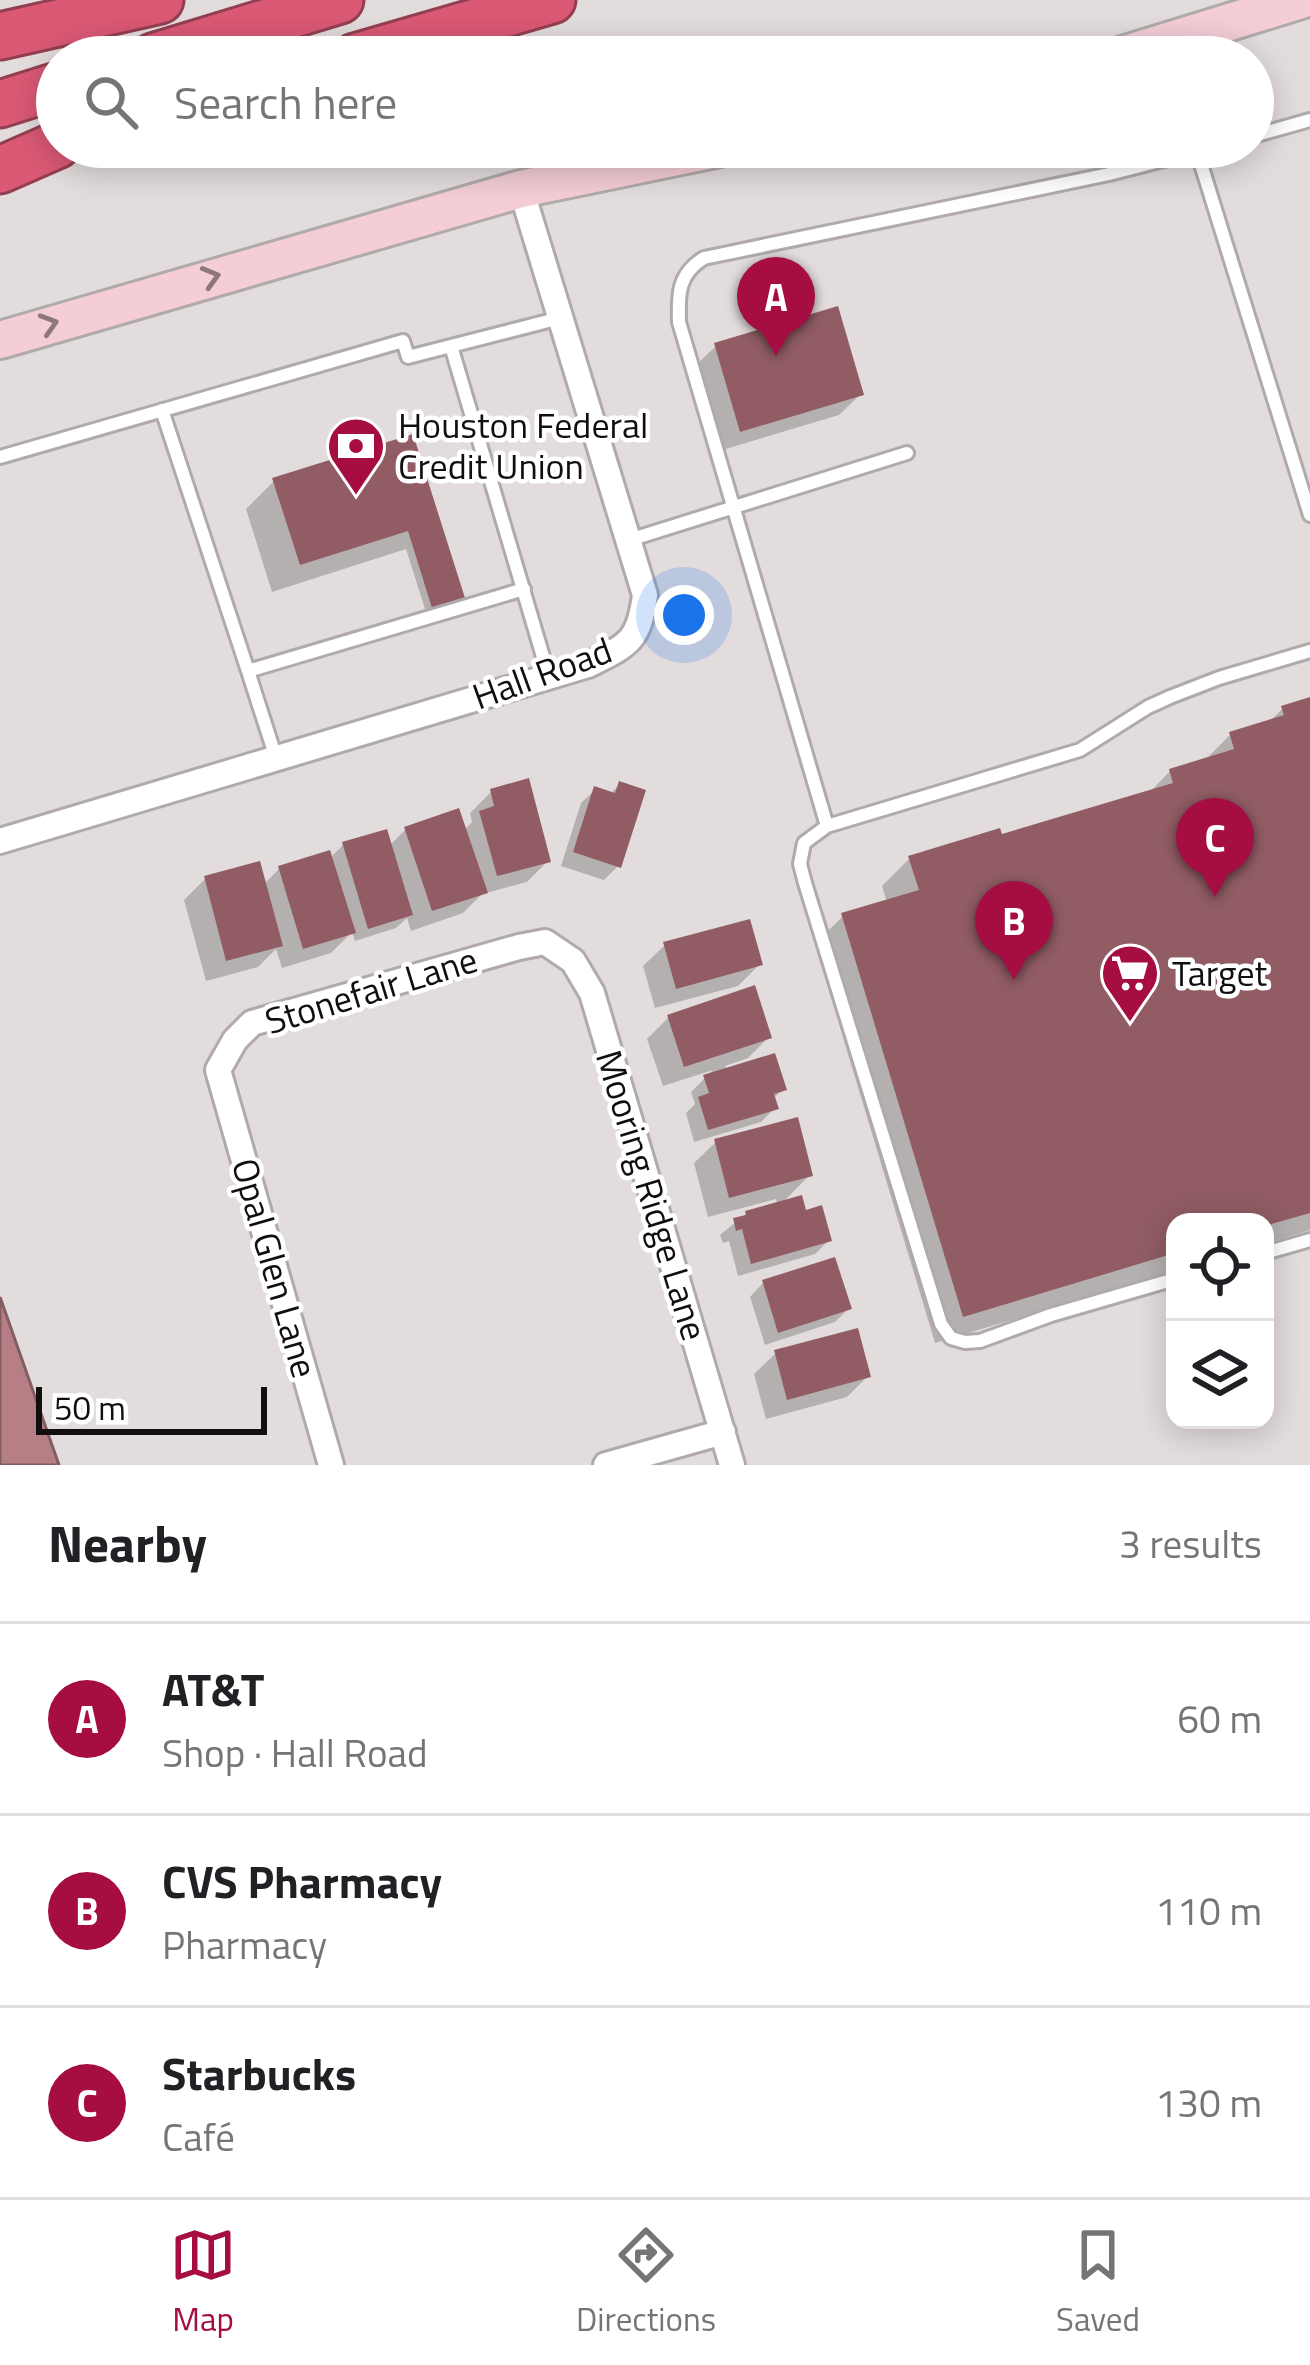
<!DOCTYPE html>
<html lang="en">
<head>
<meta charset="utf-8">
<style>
  :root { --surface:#fff; --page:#f2f2f2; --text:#202124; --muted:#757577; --line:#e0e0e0; --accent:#a50d43 }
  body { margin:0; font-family:"Titillium Web",sans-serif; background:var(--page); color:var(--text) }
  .controls { position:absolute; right:36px; bottom:36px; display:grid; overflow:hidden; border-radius:24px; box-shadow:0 6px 30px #0003 }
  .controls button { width:108px; height:108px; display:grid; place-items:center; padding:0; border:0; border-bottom:3px solid var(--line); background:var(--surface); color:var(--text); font:60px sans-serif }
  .scale { position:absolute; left:36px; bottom:30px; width:231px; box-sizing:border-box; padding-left:12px; border:6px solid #100e0e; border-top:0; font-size:33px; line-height:42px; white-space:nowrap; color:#100e0e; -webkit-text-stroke:9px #fff; paint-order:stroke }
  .you { position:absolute; left:684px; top:615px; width:42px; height:42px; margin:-30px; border:9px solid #fff; border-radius:50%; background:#1a73e8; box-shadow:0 0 0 18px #1a73e833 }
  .badge { display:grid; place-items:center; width:78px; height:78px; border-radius:50%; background:var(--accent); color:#fff; font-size:39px; font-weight:700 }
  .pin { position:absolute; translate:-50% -99px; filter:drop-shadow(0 3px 6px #0008) }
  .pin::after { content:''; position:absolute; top:63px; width:42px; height:36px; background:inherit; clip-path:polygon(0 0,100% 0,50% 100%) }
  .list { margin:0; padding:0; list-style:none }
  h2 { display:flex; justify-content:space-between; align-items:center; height:156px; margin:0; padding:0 48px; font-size:51px }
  h2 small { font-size:39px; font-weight:400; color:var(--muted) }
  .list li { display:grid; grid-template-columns:78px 1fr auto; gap:36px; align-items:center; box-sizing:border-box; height:192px; padding:0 48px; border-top:3px solid var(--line) }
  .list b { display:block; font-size:45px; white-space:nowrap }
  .list p { margin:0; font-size:39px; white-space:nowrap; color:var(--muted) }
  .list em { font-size:39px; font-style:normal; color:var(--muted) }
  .icon { flex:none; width:66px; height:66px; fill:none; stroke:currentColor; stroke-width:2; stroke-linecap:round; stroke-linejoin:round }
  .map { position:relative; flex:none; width:1310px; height:1465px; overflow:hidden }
  .search { position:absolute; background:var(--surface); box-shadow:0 6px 30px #0003; left:36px; right:36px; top:36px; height:132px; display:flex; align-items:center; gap:30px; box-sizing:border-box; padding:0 42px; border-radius:66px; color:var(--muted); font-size:45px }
  .sheet { height:732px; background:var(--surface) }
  nav { display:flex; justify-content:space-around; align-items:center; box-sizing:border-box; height:168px; border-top:3px solid var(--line); background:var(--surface); font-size:33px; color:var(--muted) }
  nav a { display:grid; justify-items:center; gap:6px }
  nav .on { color:var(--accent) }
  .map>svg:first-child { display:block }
  .water { fill:#b67f86; stroke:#845d62; stroke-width:3 }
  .shadow { fill:#0003 }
  .building { fill:#915c64 }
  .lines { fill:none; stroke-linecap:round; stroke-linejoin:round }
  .lane-casing { stroke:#b0aaab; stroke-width:18 }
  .street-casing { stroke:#b0aaab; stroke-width:30 }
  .secondary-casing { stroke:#b0aaab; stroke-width:42 }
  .highway-casing { stroke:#943f51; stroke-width:51 }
  .lane { stroke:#fff; stroke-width:12 }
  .street { stroke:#fff; stroke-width:24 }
  .secondary { stroke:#f4cdd6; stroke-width:36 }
  .highway { stroke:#db5975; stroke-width:45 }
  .oneway { stroke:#8d777c }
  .labels { text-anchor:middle; stroke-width:9; stroke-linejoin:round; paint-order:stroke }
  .poi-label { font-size:36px; fill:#100e0e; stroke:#fff; text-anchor:start }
  .street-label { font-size:36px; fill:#100e0e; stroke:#fff }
</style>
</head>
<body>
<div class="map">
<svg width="1310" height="1465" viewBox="0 0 1310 1465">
  <rect width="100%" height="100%" fill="#e3dcdd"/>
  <path class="water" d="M0,1297l59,168h-59z"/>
  <path class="shadow" d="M716,346l145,48 -22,21 -120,36 -25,-84z
    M411,438l50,159 -6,6 -29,9 -20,-63 -134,43 -26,-83 28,-28z
    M1310,700v530l-45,14v-22h-90v49l-240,72 -120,-399 28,-28 44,-13 -5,-17 28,-28 90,-20 149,-45 21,-22 34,-10 27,-27 37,-11 15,-15z
    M620,784l-2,82 -14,14 -43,-14 20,-63 14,-13 15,4z
    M491,792l57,69 -21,21 -45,12 -19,19 -52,18 -4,-13 -11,10 -41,13 -3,-9 -21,21 -49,15 -6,-19 -18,18 -52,14 -22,-81 21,-21 58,6 16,-16 51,-11 13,-13 46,1 17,-17 57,2 9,-9 -2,-9z
    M665,945l94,20 -21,21 -83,22 -12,-42z
    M668,1018l101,19 -21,21 -23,8 2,5 56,18 -10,10 2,9 -14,14 -67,20 -8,-29 9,-9 -4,-12 22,-22 -50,16 -16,-47z
    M720,1138v2l90,35 -29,29 23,10 25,26 -14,14 -77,22 -9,-35 -6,2 -3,-8 27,-22 30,-8 -1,-6 -68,18 -14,-54z
    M763,1283l86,25 -14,14 -70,23 -15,-48z
    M776,1353l92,23 -21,21 -81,22 -12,-45z"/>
  <path class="building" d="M838,306l26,89 -124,37 -26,-89z
    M413,434l52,164 -33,10 -24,-77 -108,34 -28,-87z
    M1310,697v516l-45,13v-4h-90v31l-212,64 -122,-404 78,-23 -11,-34 92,-28 2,6 171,-51 -4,-14 65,-20 -5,-17 55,-17 -3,-9z
    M529,778l22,84 -54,14 -18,-65 15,-5 -4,-17z
    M619,781l27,9 -25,78 -48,-16 21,-66 21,7z
    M459,808l29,85 -56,18 -28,-84z
    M387,829l26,86 -45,14 -26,-87z
    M330,850l26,83 -53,16 -25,-83z
    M260,861l23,85 -57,15 -22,-85z
    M750,919l13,46 -87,24 -13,-47z
    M755,985l17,53 -88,29 -17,-52z
    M775,1053l12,37 -13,4 5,15 -71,21 -10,-33 11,-4 -6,-18z
    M798,1117l15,59 -84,22 -15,-59z
    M802,1195l4,15 16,-5 10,36 -81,23 -9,-35 -6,2 -3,-13 13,-3 -1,-4z
    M835,1257l17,52 -74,24 -16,-53z
    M858,1328l13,49 -84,23 -13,-50z"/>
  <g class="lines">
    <g class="lane-casing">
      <path id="lane" d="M1253,136l57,-16
        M1196,148l114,367
        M451,346l98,331
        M162,410l86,261
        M0,457l403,-116 5,16 152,-39
        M629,540l278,-87
        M276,758l-28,-87 276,-82
        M827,826l-148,-504c-1,-28 -1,-48 25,-64l405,-84 105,-27
        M1265,1253l45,-13
        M1175,1279l-124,36 -71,26 -15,1 -14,-4 -10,-14 -136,-441 -5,-19 4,-21 23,-17 253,-76 68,-43 22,-10 49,-19 91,-27"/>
    </g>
    <g class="street-casing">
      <path id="street" d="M0,841l588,-176c40,-20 51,-23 57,-70l-124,-406
        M331,1465l-113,-395 17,-30 17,-17 267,-76 26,-5 28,19 19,32 140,472
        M606,1465l117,-33"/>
    </g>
    <g class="secondary-casing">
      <path id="secondary" d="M1116,57l185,-57
        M0,340l521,-151 204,-42"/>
    </g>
    <g class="highway-casing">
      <path id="highway" d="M0,36l160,-36
        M153,57l187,-57
        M355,57l197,-57
        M0,104l57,-18
        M0,170l57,-25"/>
    </g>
    <use href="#lane" class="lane"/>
    <use href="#street" class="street"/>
    <use href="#secondary" class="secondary"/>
    <use href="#highway" class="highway"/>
  </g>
  <defs><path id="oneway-chevron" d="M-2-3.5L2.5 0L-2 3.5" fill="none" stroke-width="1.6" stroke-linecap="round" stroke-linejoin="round" transform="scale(3)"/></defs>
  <g class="oneway">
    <use href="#oneway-chevron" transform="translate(211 277) rotate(-16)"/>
    <use href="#oneway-chevron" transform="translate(49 324) rotate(-17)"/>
  </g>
  <defs>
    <g id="bank-pin" transform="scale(3)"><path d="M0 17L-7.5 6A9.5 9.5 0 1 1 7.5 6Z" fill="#a50d43" stroke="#fff"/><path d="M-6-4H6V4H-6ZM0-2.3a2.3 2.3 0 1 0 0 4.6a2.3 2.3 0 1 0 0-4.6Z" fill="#fff"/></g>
    <g id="supermarket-pin" transform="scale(3)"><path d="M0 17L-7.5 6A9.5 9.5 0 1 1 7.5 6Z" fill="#a50d43" stroke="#fff"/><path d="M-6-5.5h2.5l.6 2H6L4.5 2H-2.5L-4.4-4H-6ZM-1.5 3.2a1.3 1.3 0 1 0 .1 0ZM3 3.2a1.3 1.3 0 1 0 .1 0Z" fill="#fff"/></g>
  </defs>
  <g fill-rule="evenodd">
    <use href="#bank-pin" x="356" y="446"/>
    <use href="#supermarket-pin" x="1130" y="973"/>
  </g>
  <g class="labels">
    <g class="poi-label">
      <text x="398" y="438">Houston Federal<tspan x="398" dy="41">Credit Union</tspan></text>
      <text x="1172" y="986">Target</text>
    </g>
    <g class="street-label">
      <text transform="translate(542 673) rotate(-20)" y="13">Hall Road</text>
      <text transform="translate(371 990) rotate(-17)" y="13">Stonefair Lane</text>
      <text transform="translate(652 1195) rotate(73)" y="13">Mooring Ridge Lane</text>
      <text transform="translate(275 1268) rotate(74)" y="13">Opal Glen Lane</text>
    </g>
  </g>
</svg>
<div class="controls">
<button><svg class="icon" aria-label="locate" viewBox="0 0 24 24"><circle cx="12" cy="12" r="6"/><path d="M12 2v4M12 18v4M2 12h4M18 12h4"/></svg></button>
<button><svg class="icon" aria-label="layers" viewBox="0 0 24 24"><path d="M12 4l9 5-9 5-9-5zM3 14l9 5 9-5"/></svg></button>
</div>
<div class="scale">50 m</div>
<div class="you"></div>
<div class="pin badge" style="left:776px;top:356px">A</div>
<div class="pin badge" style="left:1014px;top:980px">B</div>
<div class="pin badge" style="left:1215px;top:897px">C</div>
<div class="search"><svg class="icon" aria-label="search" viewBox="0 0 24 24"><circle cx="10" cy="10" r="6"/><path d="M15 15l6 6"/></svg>Search here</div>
</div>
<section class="sheet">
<h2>Nearby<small>3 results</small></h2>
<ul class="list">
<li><span class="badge">A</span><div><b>AT&amp;T</b><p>Shop · Hall Road</p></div><em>60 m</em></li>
<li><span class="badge">B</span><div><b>CVS Pharmacy</b><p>Pharmacy</p></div><em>110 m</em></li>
<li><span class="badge">C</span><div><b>Starbucks</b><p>Café</p></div><em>130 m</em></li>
</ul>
</section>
<nav>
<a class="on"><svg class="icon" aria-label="map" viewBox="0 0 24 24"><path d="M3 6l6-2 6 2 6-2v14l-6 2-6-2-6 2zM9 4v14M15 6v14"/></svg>Map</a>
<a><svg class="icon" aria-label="directions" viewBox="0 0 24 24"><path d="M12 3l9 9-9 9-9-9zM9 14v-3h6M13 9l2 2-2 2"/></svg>Directions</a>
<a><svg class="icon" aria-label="saved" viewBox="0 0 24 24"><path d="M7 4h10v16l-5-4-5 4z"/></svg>Saved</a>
</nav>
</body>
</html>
